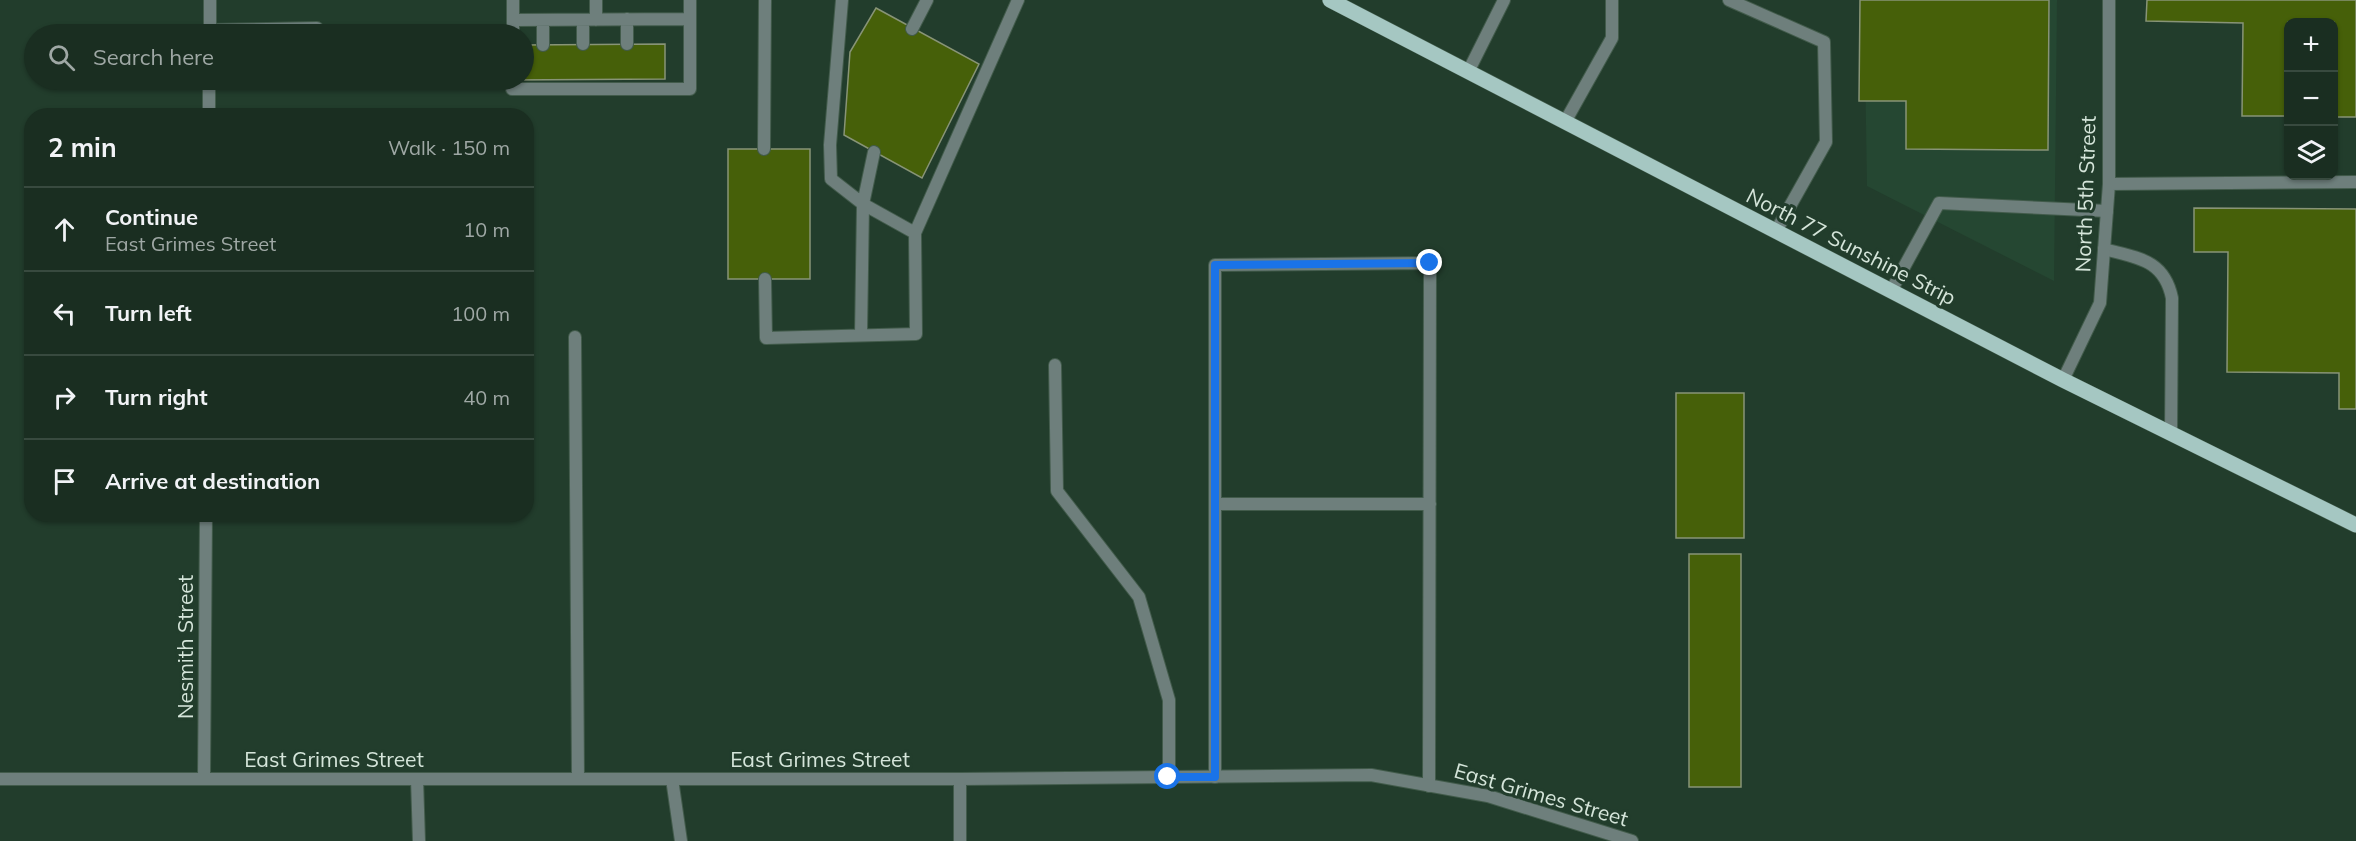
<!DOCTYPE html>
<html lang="en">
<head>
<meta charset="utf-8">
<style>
  :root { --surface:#1a2e21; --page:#23362a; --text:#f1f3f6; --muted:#9fa8a5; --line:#384a3f }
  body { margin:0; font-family:Mulish,sans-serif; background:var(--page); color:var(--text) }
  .controls { position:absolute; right:18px; top:18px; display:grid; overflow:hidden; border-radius:12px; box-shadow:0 2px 4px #0004 }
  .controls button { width:54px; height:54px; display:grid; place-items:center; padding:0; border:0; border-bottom:2px solid var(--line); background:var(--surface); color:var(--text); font:30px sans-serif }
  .stop { position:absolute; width:18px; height:18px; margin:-14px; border:4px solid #1a73e8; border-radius:50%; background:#fff }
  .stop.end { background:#1a73e8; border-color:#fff; box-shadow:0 2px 6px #0008 }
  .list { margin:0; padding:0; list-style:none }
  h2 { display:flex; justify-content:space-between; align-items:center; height:78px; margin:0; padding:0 24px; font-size:26px }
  h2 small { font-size:20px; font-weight:400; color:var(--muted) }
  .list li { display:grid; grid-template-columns:39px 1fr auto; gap:18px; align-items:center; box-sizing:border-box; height:84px; padding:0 24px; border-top:2px solid var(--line) }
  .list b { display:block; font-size:22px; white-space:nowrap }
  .list p { margin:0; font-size:20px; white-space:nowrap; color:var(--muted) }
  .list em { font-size:20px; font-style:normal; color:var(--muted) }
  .icon { flex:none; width:33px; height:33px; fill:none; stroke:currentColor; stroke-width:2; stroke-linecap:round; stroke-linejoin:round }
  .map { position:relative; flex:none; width:2356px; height:841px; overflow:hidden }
  .search { position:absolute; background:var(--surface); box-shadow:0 2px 4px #0004; left:24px; top:24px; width:510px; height:66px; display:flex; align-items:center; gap:15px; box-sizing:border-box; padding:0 21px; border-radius:33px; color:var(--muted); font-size:22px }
  .panel { position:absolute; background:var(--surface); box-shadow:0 2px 4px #0004; left:24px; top:108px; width:510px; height:414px; border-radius:24px }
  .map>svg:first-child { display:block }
  .built { fill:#254732 }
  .building { fill:#466009; stroke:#889477; stroke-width:1.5 }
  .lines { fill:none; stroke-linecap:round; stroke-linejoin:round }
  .lane-casing { stroke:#425b4b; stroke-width:14 }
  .street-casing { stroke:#425b4b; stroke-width:14 }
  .primary-casing { stroke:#425b4b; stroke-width:16 }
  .lane { stroke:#6e7f7c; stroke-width:12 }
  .street { stroke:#6e7f7c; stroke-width:12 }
  .primary { stroke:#a5c7c2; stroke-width:15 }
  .route { stroke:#1a73e8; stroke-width:8 }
  .labels { text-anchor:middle; stroke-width:6; stroke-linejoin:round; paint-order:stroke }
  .street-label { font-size:21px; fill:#d5e5da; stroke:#223d2c }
</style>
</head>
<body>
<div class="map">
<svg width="2356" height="841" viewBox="0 0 2356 841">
  <rect width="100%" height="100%" fill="#223d2c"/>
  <path class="built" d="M1864,0h193l-3,281 -187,-95z"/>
  <path class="building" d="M1860,0h189l-1,150 -142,-1v-48h-47z
    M2147,0h209v117h-22v-95h-46v94h-46l1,-93 -97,-2z
    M876,8l103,56 -57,114 -78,-43 6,-83z
    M665,44v35l-159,1h18v-35z
    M728,149h82v130h-82z
    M2194,208l162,1v200h-17v-36l-112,-1 1,-120h-34z
    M1676,393h68v145h-68z
    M1689,554h52v233h-52z"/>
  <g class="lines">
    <g class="lane-casing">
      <path id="lane" d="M513,0v20
        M596,0v20
        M842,0l-12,145 1,34 32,25 52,29
        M1729,0l95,42 2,100 -50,89
        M627,19v25
        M543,20v25
        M583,20v24
        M912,29l15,-29
        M210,30l107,-2
        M513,34v-14l177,-1v-19
        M1468,72l36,-72
        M512,80v9h178v-70
        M1565,122l47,-84v-38
        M764,149l1,-149
        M2104,249c33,9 60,10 68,49l-1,136
        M765,279l1,59 150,-4 -1,-101 103,-233
        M1891,291l48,-88 168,8
        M861,335l2,-131 11,-52
        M575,337l3,442
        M1055,365l2,126 82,106 30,103v77
        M1215,504h215
        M1215,777v-512l215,-2 -1,523
        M672,779l9,62"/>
    </g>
    <g class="street-casing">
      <path id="street" d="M210,34v-34
        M209,116v-36
        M2109,184l247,-2
        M2063,380l37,-77 9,-119v-184
        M0,779h960l411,-4 117,21 144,45
        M204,779l2,-265
        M417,779l2,62
        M960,779v62"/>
    </g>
    <g class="primary-casing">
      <path id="primary" d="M1330,0l733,380 293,145"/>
    </g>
    <use href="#lane" class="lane"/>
    <use href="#street" class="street"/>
    <use href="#primary" class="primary"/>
  </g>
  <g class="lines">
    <path class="route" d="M1168,777h47v-512l215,-2"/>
  </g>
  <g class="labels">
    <g class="street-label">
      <text transform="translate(2086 194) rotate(-88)" y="7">North 5th Street</text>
      <text transform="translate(1851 247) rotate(27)" y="7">North 77 Sunshine Strip</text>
      <text transform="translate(186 647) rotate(-90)" y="7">Nesmith Street</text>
      <text x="334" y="767">East Grimes Street</text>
      <text x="820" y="767">East Grimes Street</text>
      <text transform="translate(1541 795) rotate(16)" y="7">East Grimes Street</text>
    </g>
  </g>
</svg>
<div class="controls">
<button>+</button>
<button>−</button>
<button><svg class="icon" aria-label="layers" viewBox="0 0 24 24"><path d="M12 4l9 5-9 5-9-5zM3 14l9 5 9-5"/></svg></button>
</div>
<div class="stop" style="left:1168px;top:777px"></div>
<div class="stop end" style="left:1430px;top:263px"></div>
<div class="search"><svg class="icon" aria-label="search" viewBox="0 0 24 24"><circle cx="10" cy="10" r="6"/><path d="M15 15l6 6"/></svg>Search here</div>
<section class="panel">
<h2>2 min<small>Walk · 150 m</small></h2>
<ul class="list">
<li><svg class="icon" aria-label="ahead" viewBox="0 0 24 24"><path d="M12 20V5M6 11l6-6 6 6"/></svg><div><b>Continue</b><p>East Grimes Street</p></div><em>10 m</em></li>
<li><svg class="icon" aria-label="left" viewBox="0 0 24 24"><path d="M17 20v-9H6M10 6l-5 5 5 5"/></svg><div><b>Turn left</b></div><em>100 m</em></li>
<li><svg class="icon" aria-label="right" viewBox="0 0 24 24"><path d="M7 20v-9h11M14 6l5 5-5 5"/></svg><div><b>Turn right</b></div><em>40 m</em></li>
<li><svg class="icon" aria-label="arrive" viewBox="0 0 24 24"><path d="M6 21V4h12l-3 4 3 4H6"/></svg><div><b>Arrive at destination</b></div></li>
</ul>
</section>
</div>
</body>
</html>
